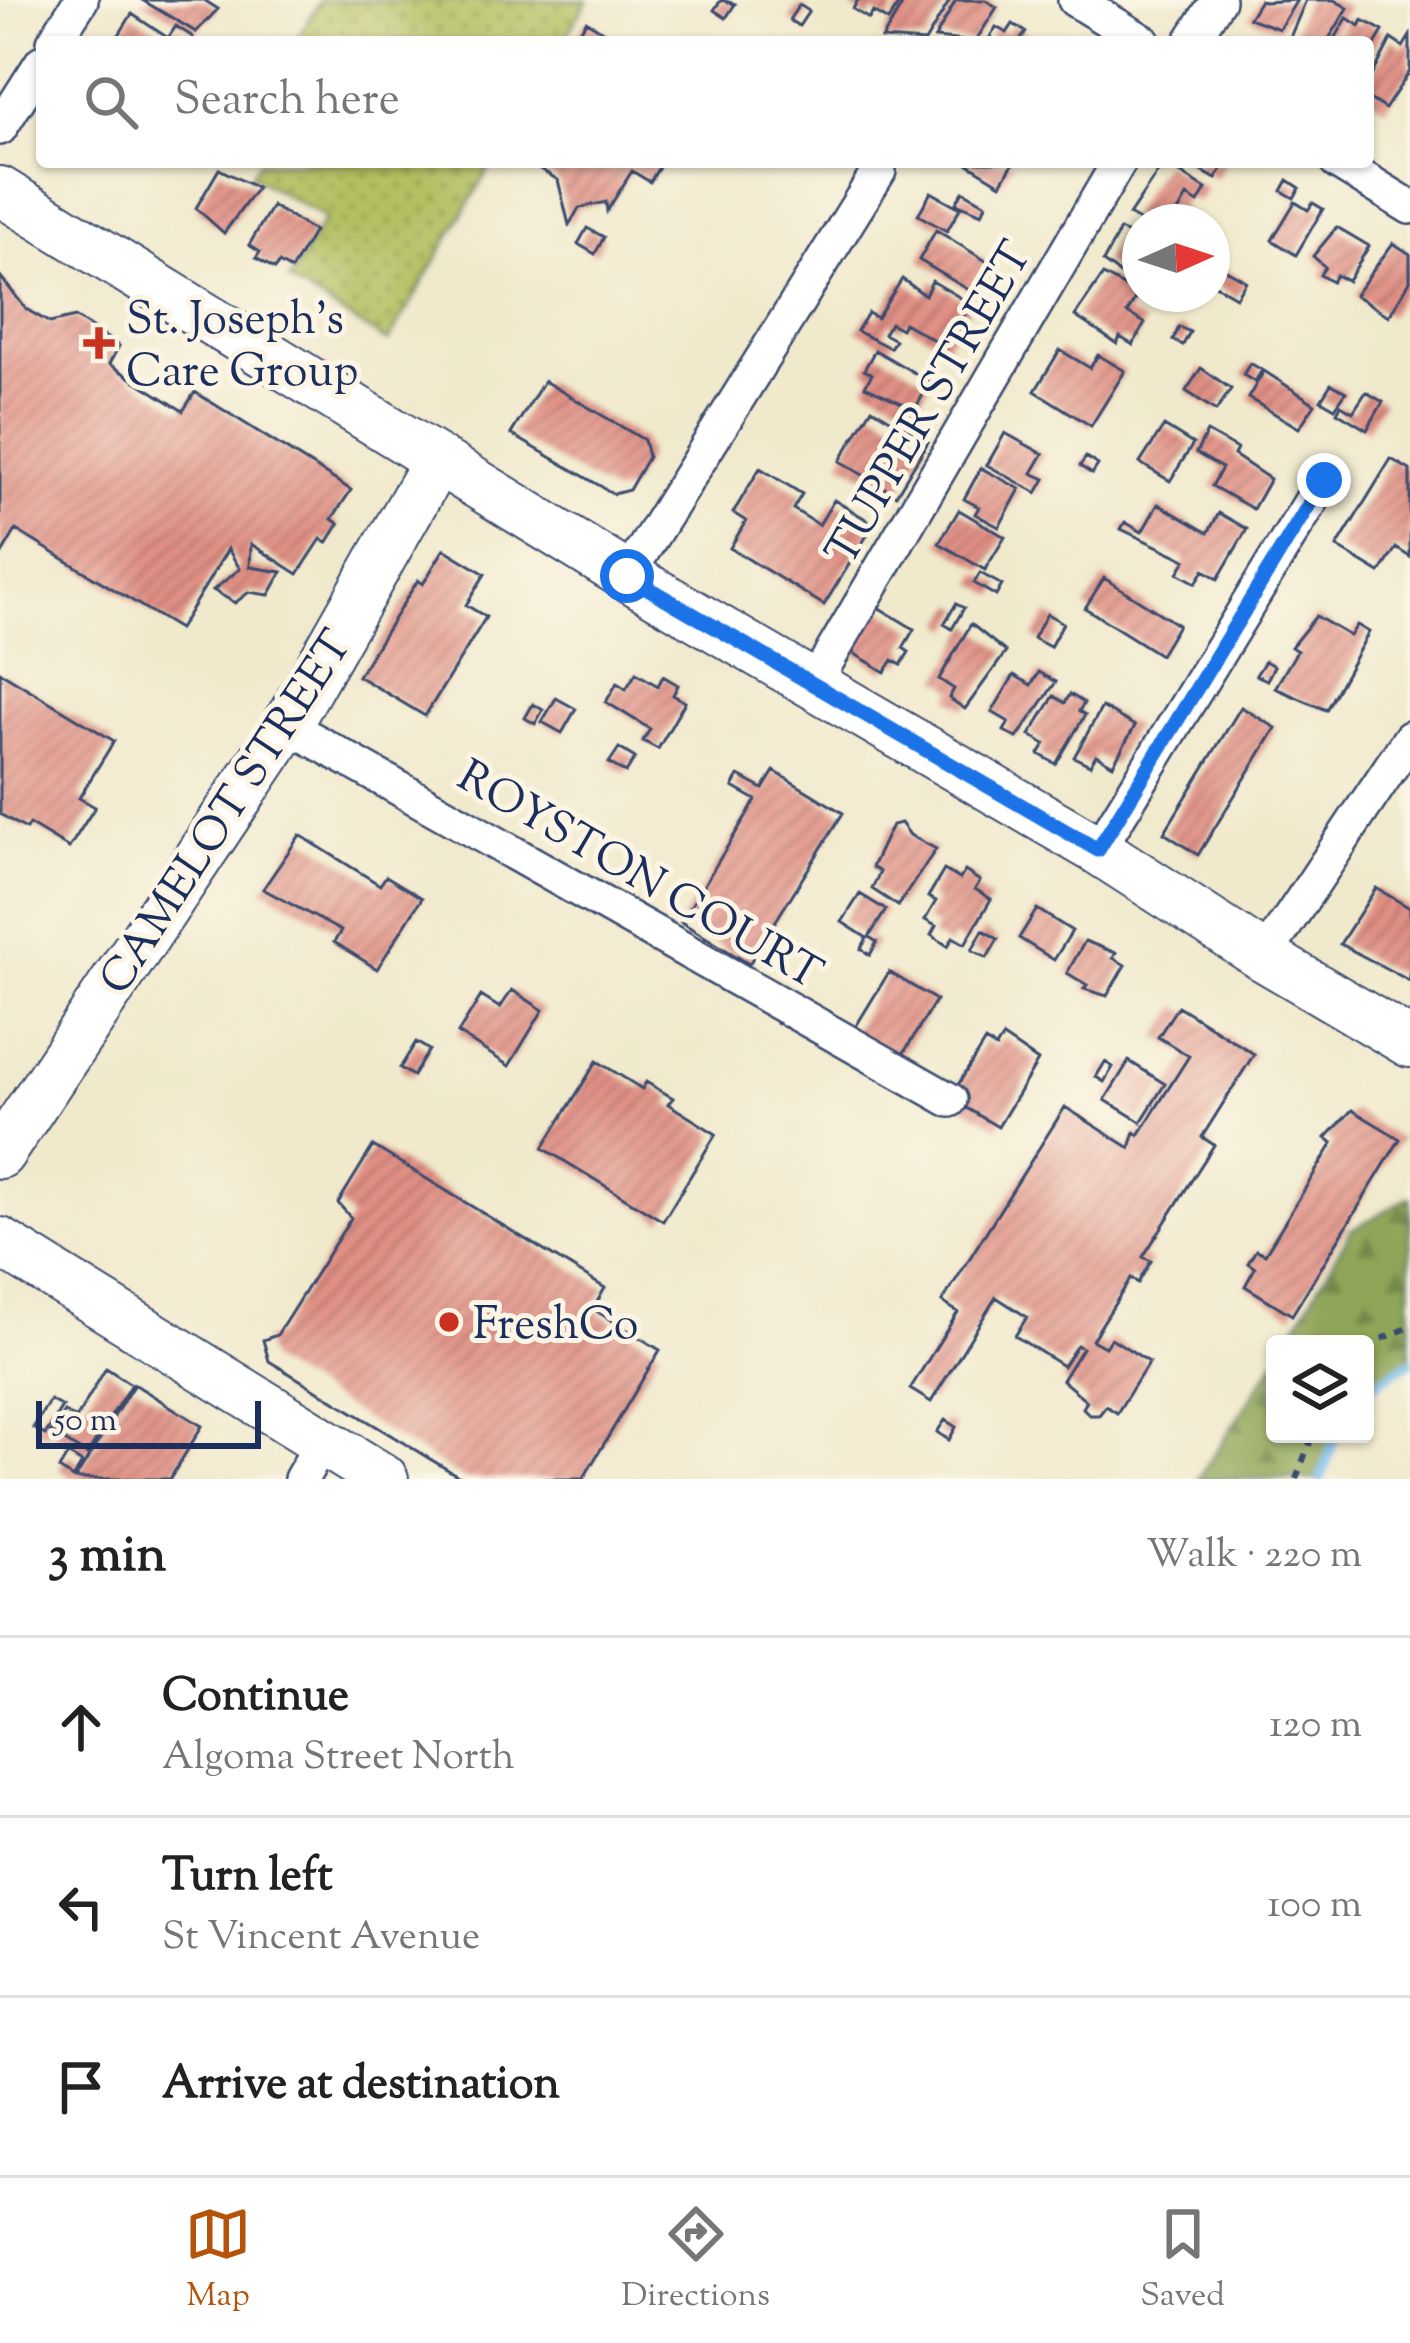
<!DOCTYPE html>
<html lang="en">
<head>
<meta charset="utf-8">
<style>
  :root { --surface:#fff; --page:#f6f6f6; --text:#222; --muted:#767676; --line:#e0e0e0; --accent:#b45309 }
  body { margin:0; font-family:"Sorts Mill Goudy",serif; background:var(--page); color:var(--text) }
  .controls { position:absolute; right:36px; bottom:36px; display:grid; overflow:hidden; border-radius:12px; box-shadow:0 3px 9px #0004 }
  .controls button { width:108px; height:108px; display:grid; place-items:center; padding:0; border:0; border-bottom:3px solid var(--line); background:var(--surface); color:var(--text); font:60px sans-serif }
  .compass { position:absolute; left:1122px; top:204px; width:108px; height:108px; border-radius:50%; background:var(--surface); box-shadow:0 3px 9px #0004; rotate:87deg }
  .scale { position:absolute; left:36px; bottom:30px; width:225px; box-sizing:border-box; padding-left:12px; border:6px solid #1b2f5e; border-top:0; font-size:33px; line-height:42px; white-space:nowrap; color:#1b2f5e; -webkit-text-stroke:9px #fcf5e5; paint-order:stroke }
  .stop { position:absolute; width:36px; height:36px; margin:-27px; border:9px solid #1a73e8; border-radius:50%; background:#fff }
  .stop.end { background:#1a73e8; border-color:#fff; box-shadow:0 3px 12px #0008 }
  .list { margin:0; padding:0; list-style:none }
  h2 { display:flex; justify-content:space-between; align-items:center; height:156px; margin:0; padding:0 48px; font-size:51px }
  h2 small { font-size:39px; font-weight:400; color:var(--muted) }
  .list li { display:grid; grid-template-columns:78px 1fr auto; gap:36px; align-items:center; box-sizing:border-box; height:180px; padding:0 48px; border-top:3px solid var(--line) }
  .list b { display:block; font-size:45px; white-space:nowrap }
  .list p { margin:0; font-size:39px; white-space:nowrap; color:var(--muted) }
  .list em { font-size:39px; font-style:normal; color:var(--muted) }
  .icon { flex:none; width:66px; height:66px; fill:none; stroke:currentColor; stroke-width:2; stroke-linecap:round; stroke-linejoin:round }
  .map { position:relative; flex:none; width:1410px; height:1479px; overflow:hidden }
  .search { position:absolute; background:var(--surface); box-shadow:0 3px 9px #0004; left:36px; right:36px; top:36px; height:132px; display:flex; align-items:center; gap:30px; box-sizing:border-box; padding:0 42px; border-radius:12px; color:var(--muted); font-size:45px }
  .sheet { height:696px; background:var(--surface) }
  nav { display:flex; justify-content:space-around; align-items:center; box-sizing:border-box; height:168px; border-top:3px solid var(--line); background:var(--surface); font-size:33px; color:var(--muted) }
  nav a { display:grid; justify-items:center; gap:6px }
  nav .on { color:var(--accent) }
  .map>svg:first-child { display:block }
  .forest { fill:url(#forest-firs); stroke:#556a5b; stroke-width:3 }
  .garden { fill:url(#garden-dots); stroke:#687860; stroke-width:3 }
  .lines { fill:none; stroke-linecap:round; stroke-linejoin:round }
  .stream { stroke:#79c0f0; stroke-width:9 }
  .building { fill:url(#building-hatch) }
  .street-casing { stroke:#3b4b6e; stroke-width:38 }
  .secondary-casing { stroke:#3b4b6e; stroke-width:52 }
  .path { stroke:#3b4b6e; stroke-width:6; stroke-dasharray:9 9; stroke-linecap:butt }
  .street { stroke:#fff; stroke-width:33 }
  .secondary { stroke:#fff; stroke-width:48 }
  .route { stroke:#1a73e8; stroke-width:15 }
  .poi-dot { fill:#c8321e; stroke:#fcf5e5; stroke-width:4.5 }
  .labels { text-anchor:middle; stroke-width:10; stroke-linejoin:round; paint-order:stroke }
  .poi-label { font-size:45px; fill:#1b2f5e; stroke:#fcf5e5; text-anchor:start }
  .street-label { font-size:45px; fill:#1b2f5e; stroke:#fcf5e5 }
</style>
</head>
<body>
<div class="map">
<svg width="1410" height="1479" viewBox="0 0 1410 1479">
  <defs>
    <pattern id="forest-firs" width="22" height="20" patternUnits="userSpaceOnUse" patternTransform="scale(3)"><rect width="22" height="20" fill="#8fa658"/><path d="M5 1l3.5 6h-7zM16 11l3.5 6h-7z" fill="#74884c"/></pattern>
    <pattern id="garden-dots" width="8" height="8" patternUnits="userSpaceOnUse" patternTransform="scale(3)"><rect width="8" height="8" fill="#b4c062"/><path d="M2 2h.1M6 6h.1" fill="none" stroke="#929c54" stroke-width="1.8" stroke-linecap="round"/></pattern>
    <pattern id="building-hatch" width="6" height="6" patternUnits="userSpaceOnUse" patternTransform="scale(3)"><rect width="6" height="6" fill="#e19084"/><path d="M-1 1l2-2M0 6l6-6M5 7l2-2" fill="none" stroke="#b6766f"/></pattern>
  </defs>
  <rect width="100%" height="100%" fill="#fcf5e5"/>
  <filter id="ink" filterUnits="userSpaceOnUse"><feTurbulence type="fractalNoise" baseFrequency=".00833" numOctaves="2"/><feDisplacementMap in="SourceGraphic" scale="24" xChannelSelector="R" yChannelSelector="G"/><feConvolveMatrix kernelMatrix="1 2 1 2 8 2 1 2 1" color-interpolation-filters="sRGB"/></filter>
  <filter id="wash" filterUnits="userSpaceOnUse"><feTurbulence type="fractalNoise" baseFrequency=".004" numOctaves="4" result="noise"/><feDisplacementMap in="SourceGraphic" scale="48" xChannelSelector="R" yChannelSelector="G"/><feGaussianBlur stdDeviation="2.7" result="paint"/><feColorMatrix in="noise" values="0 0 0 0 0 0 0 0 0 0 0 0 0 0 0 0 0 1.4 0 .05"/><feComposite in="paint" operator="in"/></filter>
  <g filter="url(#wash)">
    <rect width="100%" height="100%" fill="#f0e9cc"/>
    <path class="forest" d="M1410,1197v165l-45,28v-46h-80l66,-114z
      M1275,1361v73h61l-15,45h-123z"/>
    <path class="garden" d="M320,0h268l-25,42h-267z
      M259,162h234l-105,180 -99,-61 36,-63 -74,-43z"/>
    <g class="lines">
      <path class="stream" d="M1365,1390l45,-28
        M1321,1479l15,-45"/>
    </g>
    <g id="blocks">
      <path class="building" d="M142,0h62l14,9 -22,23z
        M721,0l14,4 -9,14 -12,-8z
        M858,0h43l-13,21 -15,-9 -4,7 -16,-10z
        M905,0h45l-25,42 -43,-3z
        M956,0h29l12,7 -22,35 -40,-4z
        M1260,0l4,2 33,-2 -18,29 -30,-11z
        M1306,0h28l14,8 -21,34h-39z
        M799,5l10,6 -10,15 -10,-6z
        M132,14l36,24 8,-12 17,11 -3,5h-66l-7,-4z
        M1347,18l13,8 3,-6 20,11 -15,25v-14h-29l-3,-5z
        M586,21l17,10 -6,11 -21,-4z
        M1013,24l13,8 -5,7 5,3h-39l9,-15 11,6z
        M1410,36v35l-25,38 -17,-11v-14l23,-45 12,8z
        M544,162h118l-12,20 -18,-11 -25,40 -1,-9 -27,6 -10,17 -11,-45 -18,-11z
        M965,162h49l-13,22z
        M1186,162h40l-10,17z
        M1164,163l42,26 -8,14 -11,-7 -9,16 17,10h-54l-12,-7z
        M219,169l38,19 -33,45 -28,-25z
        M1288,180l12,8 -6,10 -12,-7z
        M963,191l23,13 -4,10 -26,-11z
        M931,192l29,16 -13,23 -29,-16z
        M1295,202l13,8 5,-7 10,6 -27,46 -24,-15z
        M272,206l42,25 -23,39 -12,-7 -4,6 -19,-11 4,-6 -11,-7z
        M1337,227l32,19 -21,35 -12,-6 -4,7 -12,-7 5,-8 -12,-11z
        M587,228l17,9 -9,17 -17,-10z
        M936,230l58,36 -17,29 -58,-35z
        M1120,230l20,10v48l-37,-26z
        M1393,243l17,11v27l-21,35 -34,-21z
        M1219,266l27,15 -10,16 -24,-14z
        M1103,275l35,19 -11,19 18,10 -12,22 -13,-8 -3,7 -42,-28z
        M0,276l26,33 24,14 25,-6 44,29 -10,18 74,47 12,-19 156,98 -19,29 7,5 -12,19 -6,-4 -23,35 -47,-30 -1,23 32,5 -13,23 -20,-3 -14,11 -22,-13 27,-21 -12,-20 -49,80 -163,-99 -16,27z
        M902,279l23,16 7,-14 39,23 -25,43 -42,-24 -3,6 -11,-6 -6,11 11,6 -5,8 -33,-17 11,-18 9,5z
        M1179,327l11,5 -7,13 -10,-5z
        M875,350l55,32 -15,27 -50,-23 7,-12 -8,-4z
        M1060,350l30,18 8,-13 27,16 -34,55 -56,-35z
        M1250,363l12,7 -7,12 -12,-7z
        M1201,368l30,21 -15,22 -30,-20z
        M1264,371l51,33 -16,24 -51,-30z
        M544,381l100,59 4,17 -19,33 -15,4 -103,-60z
        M1331,384l15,8 -11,16 -14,-8z
        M1366,392l17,10 -16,28 -30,-18 4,-7 12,7z
        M872,408l56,34 -32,53 -56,-34z
        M1164,426l29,18 -23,37 -30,-18z
        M1207,432l30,17 -3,6 36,24 -17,30 -41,-23 10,-18 -26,-15z
        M1005,433l38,21 -11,19 13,6 -8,14 -50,-28z
        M1086,457l12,8 -6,9 -12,-8z
        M1391,459l19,11v87l-14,-9 -16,25 -43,-26z
        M760,468l42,26 -9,15 26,16 15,-25 40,24 -50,81 -94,-57 16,-27 -13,-8z
        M981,468l39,21 -21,38 -24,-13 4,-7 -15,-8z
        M1158,504l50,29 11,-20 28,16 -29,50 -14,-9 -8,13 -18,-10 8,-13 -65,-31 4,-7 17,10z
        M959,510l46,27 -20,33 -46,-27z
        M444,549l41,25 -19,31 20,12 -61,99 -67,-40 60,-96 5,4z
        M980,573l22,12 -6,11 -22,-13z
        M1104,578l74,47 -18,30 -75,-47z
        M956,604l8,4 -12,21 -8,-5z
        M876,606l38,23 -11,19 6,4 -8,13 -8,-5 -8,12 -30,-18 -2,-9z
        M1047,614l16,9 -13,24 -17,-9z
        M1316,616l34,20 7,-11 12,7 -43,78 -51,-22 22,-37 -6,-4z
        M971,624l35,28 -41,57 -16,-11 5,-9 -15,-10z
        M1265,661l9,5 -7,14 -11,-5z
        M0,672l114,69 -35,57 16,9 -26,41 -40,-24 -3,5 -26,-15z
        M1039,672l17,10 -39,56 -13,-7 5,-9 -17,-10 22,-37 17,10z
        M636,673l22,13 5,-10 15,9 -5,10 12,7 -27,47 -15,-8 7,-12 -44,-27 11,-19 9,6z
        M1070,694l14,9 -5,8 6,4 -29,49 -17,-10 6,-10 -15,-9 24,-39 11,7z
        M556,698l20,11 -14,24 -20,-11z
        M533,704l10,6 -8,14 -10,-6z
        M1102,707l33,19 -22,39 -17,-10 -6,10 -16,-8z
        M1241,707l35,21 -78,127 -34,-22z
        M619,748l16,10 -9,15 -17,-10z
        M774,771l69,42 -94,151 -68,-42 75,-122 -23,-13 6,-11 24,13z
        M901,823l9,12 26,14 -38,57 -26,-17 8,-17 -8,-5 20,-42z
        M300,835l80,50 6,-9 36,22 -45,71 -43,-27 7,-11 -78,-42z
        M944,870l16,9 5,-8 15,10 -5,8 16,10 -26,45 -12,-7 -5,9 -17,-11 5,-9 -11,-6 11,-19 -8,-4z
        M1376,888l34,20v73l-70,-37z
        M860,894l26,16 -17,27 8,5 -7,13 -9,-6 6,-11 -25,-16z
        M1037,909l35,22 -18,29 -35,-22z
        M983,930l15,9 -11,19 -15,-8z
        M1085,941l31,12 -3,5 12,7 -18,31 -23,-7 3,-4 -20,-12z
        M889,972l47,28 -39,64 -47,-28z
        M512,990l31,20 -34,56 -51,-33 23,-37 19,12z
        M1178,1006l76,48 -52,83 12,8 -71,112 8,4 -13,22 -7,-5 -39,62 13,7 6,-9 38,24 -32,51 -11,-7 -7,9h-9l-7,-7 4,-7 -25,-21 20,-32 -5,-3 -14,21 -48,-30 12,-19 -31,-20 -65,105 -21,-13 48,-77 -16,-10 123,-195 65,41 5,-16 4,3 50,-79 -31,-19z
        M1003,1037l35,24 -40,66 -48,-29 35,-57 11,7z
        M416,1042l13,8 -16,26 -13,-8z
        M597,1061l45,28 4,-7 27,16 -5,6 48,30 -53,87 -120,-73z
        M1129,1061l36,23 -24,38 -36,-22z
        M1105,1062l8,5 -9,15 -8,-5z
        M1352,1110l48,29 -108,176 -47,-29 10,-18 -7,-5 8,-13 9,4 68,-111 -7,-5z
        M373,1146l232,142 -12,21 67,41 -77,129h-120l-194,-118 -6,-21 14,-5 74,-117 -13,-15z
        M106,1368l25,16 -44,71 -36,-23 13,-20 12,7z
        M134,1384l68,42 -32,53h-95z
        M50,1400l12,7 -17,28 -12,-7z
        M945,1420l11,7 -7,13 -12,-8z
        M68,1454l14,9 -9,15 -14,-9z"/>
    </g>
  </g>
  <g filter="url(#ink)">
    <use href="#blocks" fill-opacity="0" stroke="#3b4b6e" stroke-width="3"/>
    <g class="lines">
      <g class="street-casing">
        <path id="street" d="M1075,0l69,42
          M54,42l27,-42
          M1191,42l27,-42
          M0,128l42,-66
          M1337,162l73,45
          M627,576l252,-405
          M812,687l307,-525
          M287,725l663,375
          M1098,850l226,-370
          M1264,957l146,-219
          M301,1479l22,-38"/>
      </g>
      <g class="secondary-casing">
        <path id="secondary" d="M0,191l627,385 471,274 166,107 146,86
          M0,1154l287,-429 150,-265
          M0,1242l384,237"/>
      </g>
      <path class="path" d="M1365,1346l45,-19
        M1296,1479l17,-45"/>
      <use href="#street" class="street"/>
      <use href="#secondary" class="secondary"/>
    </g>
  </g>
  <g class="lines" filter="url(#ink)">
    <path class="route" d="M627,576l471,274 226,-370"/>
  </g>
  <g class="poi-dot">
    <path d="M93 325h12v12h12v12h-12v12h-12v-12h-12v-12h12z"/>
    <circle cx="449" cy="1322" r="12"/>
  </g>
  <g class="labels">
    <g class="poi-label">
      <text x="126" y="333">St. Joseph's<tspan x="126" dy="52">Care Group</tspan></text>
      <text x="473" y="1338">FreshCo</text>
    </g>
    <g class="street-label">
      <text transform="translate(927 402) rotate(-60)" y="16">TUPPER STREET</text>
      <text transform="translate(224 811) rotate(-57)" y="16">CAMELOT STREET</text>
      <text transform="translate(641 873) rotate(30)" y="16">ROYSTON COURT</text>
    </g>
  </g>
</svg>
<div class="controls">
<button><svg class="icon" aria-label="layers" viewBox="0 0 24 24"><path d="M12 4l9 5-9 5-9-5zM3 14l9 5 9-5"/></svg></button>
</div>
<svg class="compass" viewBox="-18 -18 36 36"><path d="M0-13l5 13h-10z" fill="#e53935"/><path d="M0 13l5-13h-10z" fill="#767676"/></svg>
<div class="scale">50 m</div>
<div class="stop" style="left:627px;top:576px"></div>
<div class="stop end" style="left:1324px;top:480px"></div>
<div class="search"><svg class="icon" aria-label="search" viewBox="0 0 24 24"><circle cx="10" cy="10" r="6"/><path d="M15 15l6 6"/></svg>Search here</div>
</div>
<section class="sheet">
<h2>3 min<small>Walk · 220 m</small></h2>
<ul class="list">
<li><svg class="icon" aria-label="ahead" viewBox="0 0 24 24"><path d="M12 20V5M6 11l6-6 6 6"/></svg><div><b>Continue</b><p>Algoma Street North</p></div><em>120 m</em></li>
<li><svg class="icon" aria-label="left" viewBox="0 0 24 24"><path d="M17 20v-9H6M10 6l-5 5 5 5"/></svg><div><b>Turn left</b><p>St Vincent Avenue</p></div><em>100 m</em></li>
<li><svg class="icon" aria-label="arrive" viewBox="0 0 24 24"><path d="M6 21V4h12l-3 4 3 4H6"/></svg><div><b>Arrive at destination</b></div></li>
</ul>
</section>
<nav>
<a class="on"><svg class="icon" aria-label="map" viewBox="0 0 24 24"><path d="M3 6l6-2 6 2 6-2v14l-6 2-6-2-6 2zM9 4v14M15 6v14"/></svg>Map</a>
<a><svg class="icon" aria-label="directions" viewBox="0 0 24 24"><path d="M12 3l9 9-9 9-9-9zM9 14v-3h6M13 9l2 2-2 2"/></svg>Directions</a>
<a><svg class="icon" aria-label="saved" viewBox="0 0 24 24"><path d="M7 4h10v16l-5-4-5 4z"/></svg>Saved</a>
</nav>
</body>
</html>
